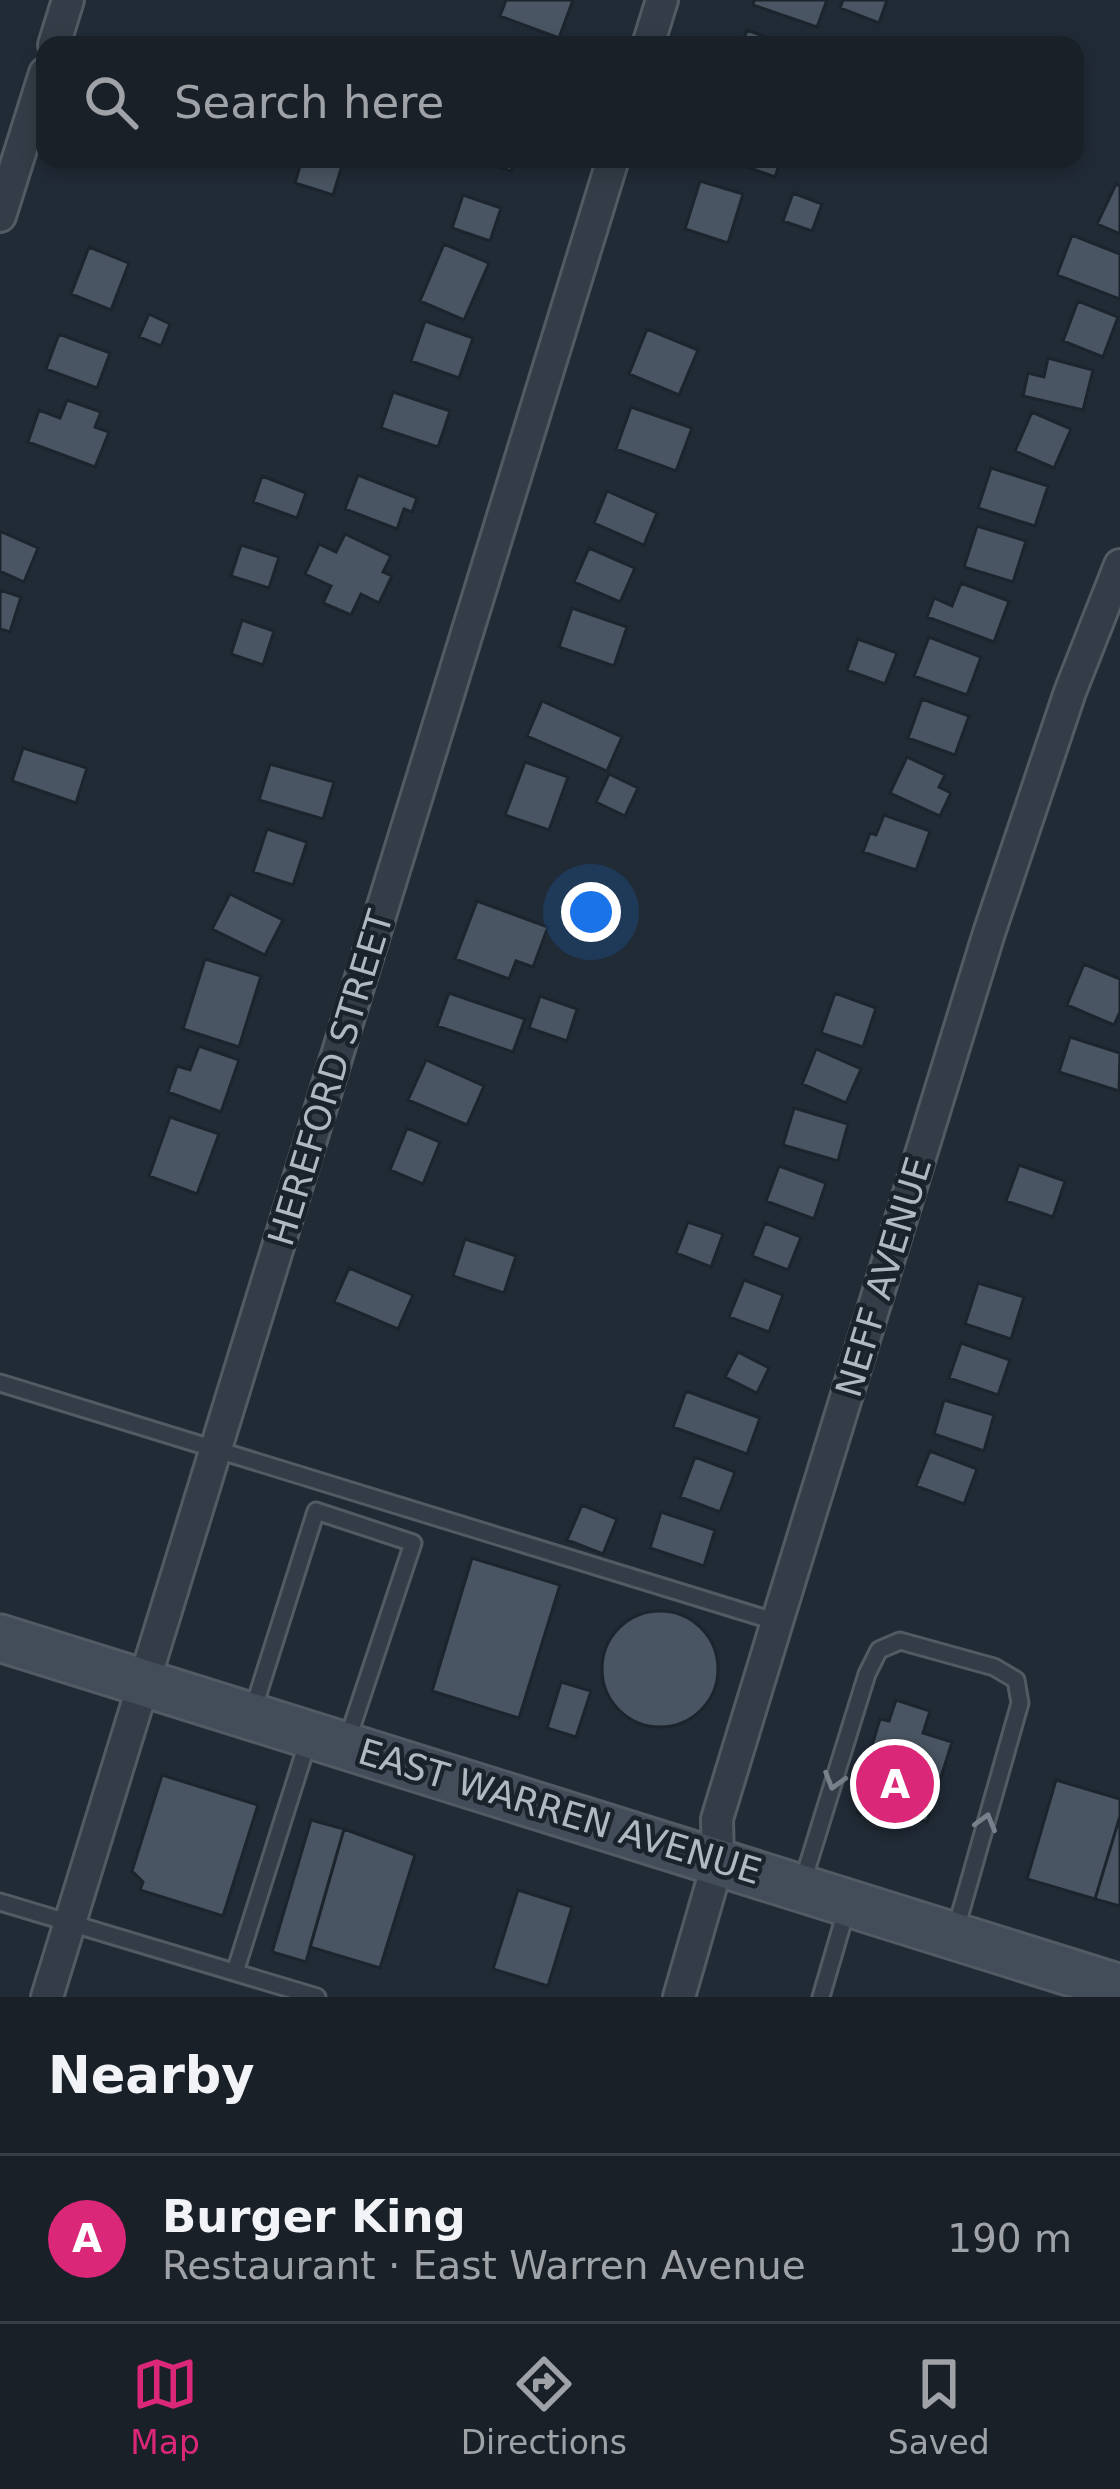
<!DOCTYPE html>
<html lang="en">
<head>
<meta charset="utf-8">
<style>
  :root { --surface:#192028; --page:#222830; --text:#f1f3f6; --muted:#9fa3a8; --line:#373e45; --accent:#db2777 }
  body { margin:0; font-family:"DejaVu Sans",sans-serif; background:var(--page); color:var(--text) }
  .you { position:absolute; left:591px; top:912px; width:42px; height:42px; margin:-30px; border:9px solid #fff; border-radius:50%; background:#1a73e8; box-shadow:0 0 0 18px #1a73e833 }
  .badge { display:grid; place-items:center; width:78px; height:78px; border-radius:50%; background:var(--accent); color:#fff; font-size:39px; font-weight:700 }
  .pin { position:absolute; translate:-50% -50%; border:6px solid #fff; box-shadow:0 3px 12px #0006 }
  .list { margin:0; padding:0; list-style:none }
  h2 { display:flex; justify-content:space-between; align-items:center; height:156px; margin:0; padding:0 48px; font-size:51px }
  h2 small { font-size:39px; font-weight:400; color:var(--muted) }
  .list li { display:grid; grid-template-columns:78px 1fr auto; gap:36px; align-items:center; box-sizing:border-box; height:168px; padding:0 48px; border-top:3px solid var(--line) }
  .list b { display:block; font-size:45px; white-space:nowrap }
  .list p { margin:0; font-size:39px; white-space:nowrap; color:var(--muted) }
  .list em { font-size:39px; font-style:normal; color:var(--muted) }
  .icon { flex:none; width:66px; height:66px; fill:none; stroke:currentColor; stroke-width:2; stroke-linecap:round; stroke-linejoin:round }
  .map { position:relative; flex:none; width:1120px; height:1997px; overflow:hidden }
  .search { position:absolute; background:var(--surface); box-shadow:0 6px 18px #0003; left:36px; right:36px; top:36px; height:132px; display:flex; align-items:center; gap:30px; box-sizing:border-box; padding:0 42px; border-radius:24px; color:var(--muted); font-size:45px }
  .sheet { height:324px; background:var(--surface) }
  nav { display:flex; justify-content:space-around; align-items:center; box-sizing:border-box; height:168px; border-top:3px solid var(--line); background:var(--surface); font-size:33px; color:var(--muted) }
  nav a { display:grid; justify-items:center; gap:6px }
  nav .on { color:var(--accent) }
  .map>svg:first-child { display:block }
  .building { fill:#495562; stroke:#1c242d; stroke-width:3 }
  .lines { fill:none; stroke-linecap:round; stroke-linejoin:round }
  .lane-casing { stroke:#525b64; stroke-width:21 }
  .street-casing { stroke:#525b64; stroke-width:36 }
  .secondary-casing { stroke:#525b64; stroke-width:51 }
  .lane { stroke:#343d47; stroke-width:15 }
  .street { stroke:#343d47; stroke-width:30 }
  .secondary { stroke:#434c59; stroke-width:45 }
  .oneway { stroke:#78818b }
  .labels { text-anchor:middle; stroke-width:9; stroke-linejoin:round; paint-order:stroke }
  .street-label { font-size:36px; fill:#afb8c3; stroke:#1a222b }
</style>
</head>
<body>
<div class="map">
<svg width="1120" height="1997" viewBox="0 0 1120 1997">
  <rect width="100%" height="100%" fill="#212b36"/>
  <path class="building" d="M506,0h67l-14,38 -59,-22z
    M754,0h73l-10,27 -64,-22z
    M843,0h44l-8,23 -39,-15z
    M747,30l29,11 -1,4h-33z
    M302,159h42l-11,36 -38,-12z
    M473,159h42l-4,12z
    M725,159h56l-6,18z
    M700,181l43,13 -15,49 -43,-14z
    M1116,184l4,2v48l-23,-10z
    M793,193l29,11 -10,27 -29,-10z
    M463,195l38,13 -11,33 -38,-13z
    M1072,235l48,19v45l-63,-24z
    M444,244l45,19 -25,57 -44,-19z
    M89,247l40,16 -18,47 -40,-16z
    M1078,301l40,16 -15,40 -40,-16z
    M149,314l21,10 -9,22 -22,-9z
    M425,321l48,17 -14,40 -48,-17z
    M647,329l51,21 -19,45 -50,-21z
    M59,334l51,19 -13,35 -51,-19z
    M1048,358l45,12 -10,40 -60,-14 5,-23 16,4z
    M393,392l57,19 -12,36 -57,-19z
    M67,400l34,12 -6,15 14,5 -14,35 -67,-25 11,-32 21,8z
    M631,407l61,21 -16,43 -60,-22z
    M1032,412l39,17 -17,39 -39,-17z
    M991,468l57,18 -13,40 -57,-18z
    M358,475l59,23 -5,14 -8,-3 -7,20 -52,-20z
    M262,476l44,17 -9,25 -44,-16z
    M607,491l50,22 -13,32 -50,-22z
    M977,526l49,15 -13,41 -49,-15z
    M0,531l38,17 -14,34 -24,-11z
    M345,534l46,22 -8,16 9,4 -13,27 -18,-9 -10,21 -28,-12 8,-17 -26,-12 14,-30 17,8z
    M241,545l38,12 -10,31 -38,-12z
    M589,548l46,20 -15,34 -46,-20z
    M961,583l48,18 -15,41 -67,-25 7,-19 18,8z
    M0,590l21,7 -11,35 -10,-3z
    M572,608l55,19 -13,39 -55,-19z
    M242,620l32,11 -11,34 -32,-11z
    M929,637l52,20 -14,38 -53,-19z
    M858,639l39,14 -12,31 -38,-14z
    M922,699l47,17 -14,39 -47,-17z
    M542,701l80,36 -15,34 -80,-35z
    M23,748l64,20 -11,35 -64,-22z
    M907,757l38,18 -6,12 12,6 -11,23 -50,-23z
    M525,762l43,15 -19,53 -44,-15z
    M270,764l64,18 -11,37 -64,-19z
    M609,774l29,14 -13,28 -29,-14z
    M884,815l46,16 -14,39 -53,-18 7,-19 6,2z
    M267,829l40,13 -14,43 -40,-13z
    M230,894l53,26 -18,35 -53,-26z
    M477,901l71,26 -15,40 -17,-6 -7,18 -54,-20z
    M205,959l56,17 -22,71 -56,-18z
    M1084,964l36,15v33l-6,13 -47,-20z
    M449,993l76,26 -12,33 -76,-26z
    M835,993l41,15 -13,39 -42,-14z
    M540,996l37,13 -10,32 -38,-13z
    M1070,1037l50,16 -1,38 -60,-19z
    M199,1046l40,14 -18,52 -53,-20 9,-26 13,4z
    M816,1049l45,20 -15,34 -44,-19z
    M426,1060l58,26 -17,39 -59,-25z
    M794,1108l54,16 -10,37 -55,-16z
    M170,1117l49,17 -22,60 -48,-18z
    M407,1128l33,14 -17,42 -33,-14z
    M1019,1165l46,16 -12,36 -47,-16z
    M779,1166l47,17 -12,36 -48,-18z
    M688,1222l35,12 -12,33 -35,-14z
    M765,1223l36,14 -13,33 -36,-14z
    M465,1239l51,17 -12,37 -51,-17z
    M349,1268l64,27 -15,34 -64,-27z
    M744,1280l39,15 -14,37 -40,-15z
    M978,1283l46,14 -13,42 -46,-15z
    M961,1343l49,17 -12,35 -49,-17z
    M738,1352l31,16 -12,25 -32,-16z
    M686,1391l74,27 -13,36 -74,-27z
    M944,1400l50,15 -10,36 -50,-17z
    M930,1451l47,18 -13,35 -48,-18z
    M695,1457l40,15 -15,40 -40,-15z
    M582,1505l35,14 -14,35 -36,-14z
    M661,1512l54,18 -11,36 -54,-18z
    M472,1558l88,27 -41,133 -87,-27z
    M602 1669a58 58 0 1 1 116 0a58 58 0 1 1-116 0Z
    M561,1682l30,9 -15,46 -29,-9z
    M896,1700l34,11 -7,22 29,9 -25,80 -31,-10 -4,11 -34,-10 3,-9 -6,-3 25,-82 9,2z
    M162,1775l96,30 -35,111 -83,-26 3,-8 -11,-11z
    M1056,1780l64,19v17l-25,83 -68,-20z
    M1120,1816v90l-25,-7z
    M311,1820l33,9 -38,133 -34,-10z
    M344,1829l71,26 -35,113 -70,-21z
    M518,1890l54,17 -24,79 -55,-17z"/>
  <g class="lines">
    <g class="lane-casing">
      <path id="lane" d="M0,1383l777,239
        M252,1713l64,-202 97,32 -66,198
        M802,1884l65,-210 12,-24 21,-9 94,26 22,13 4,23 -65,229
        M0,1902l317,95
        M235,1972l73,-231
        M821,1997l26,-89"/>
    </g>
    <g class="street-casing">
      <path id="street" d="M54,45l14,-45
        M648,45l14,-45
        M0,216l45,-143
        M47,1997l566,-1838
        M679,1997l39,-135 -1,-43 60,-197 212,-689 81,-241 50,-127"/>
    </g>
    <g class="secondary-casing">
      <path id="secondary" d="M0,1638l1120,350"/>
    </g>
    <use href="#lane" class="lane"/>
    <use href="#street" class="street"/>
    <use href="#secondary" class="secondary"/>
  </g>
  <defs><path id="oneway-chevron" d="M-2-3.5L2.5 0L-2 3.5" fill="none" stroke-width="1.6" stroke-linecap="round" stroke-linejoin="round" transform="scale(3)"/></defs>
  <g class="oneway">
    <use href="#oneway-chevron" transform="translate(834 1781) rotate(107)"/>
    <use href="#oneway-chevron" transform="translate(986 1822) rotate(-74)"/>
  </g>
  <g class="labels">
    <g class="street-label">
      <text transform="translate(330 1078) rotate(-73)" y="13">HEREFORD STREET</text>
      <text transform="translate(883 1277) rotate(-73)" y="13">NEFF AVENUE</text>
      <text transform="translate(560 1811) rotate(17)" y="13">EAST WARREN AVENUE</text>
    </g>
  </g>
</svg>
<div class="you"></div>
<div class="pin badge" style="left:895px;top:1784px">A</div>
<div class="search"><svg class="icon" aria-label="search" viewBox="0 0 24 24"><circle cx="10" cy="10" r="6"/><path d="M15 15l6 6"/></svg>Search here</div>
</div>
<section class="sheet">
<h2>Nearby<small></small></h2>
<ul class="list">
<li><span class="badge">A</span><div><b>Burger King</b><p>Restaurant · East Warren Avenue</p></div><em>190 m</em></li>
</ul>
</section>
<nav>
<a class="on"><svg class="icon" aria-label="map" viewBox="0 0 24 24"><path d="M3 6l6-2 6 2 6-2v14l-6 2-6-2-6 2zM9 4v14M15 6v14"/></svg>Map</a>
<a><svg class="icon" aria-label="directions" viewBox="0 0 24 24"><path d="M12 3l9 9-9 9-9-9zM9 14v-3h6M13 9l2 2-2 2"/></svg>Directions</a>
<a><svg class="icon" aria-label="saved" viewBox="0 0 24 24"><path d="M7 4h10v16l-5-4-5 4z"/></svg>Saved</a>
</nav>
</body>
</html>
